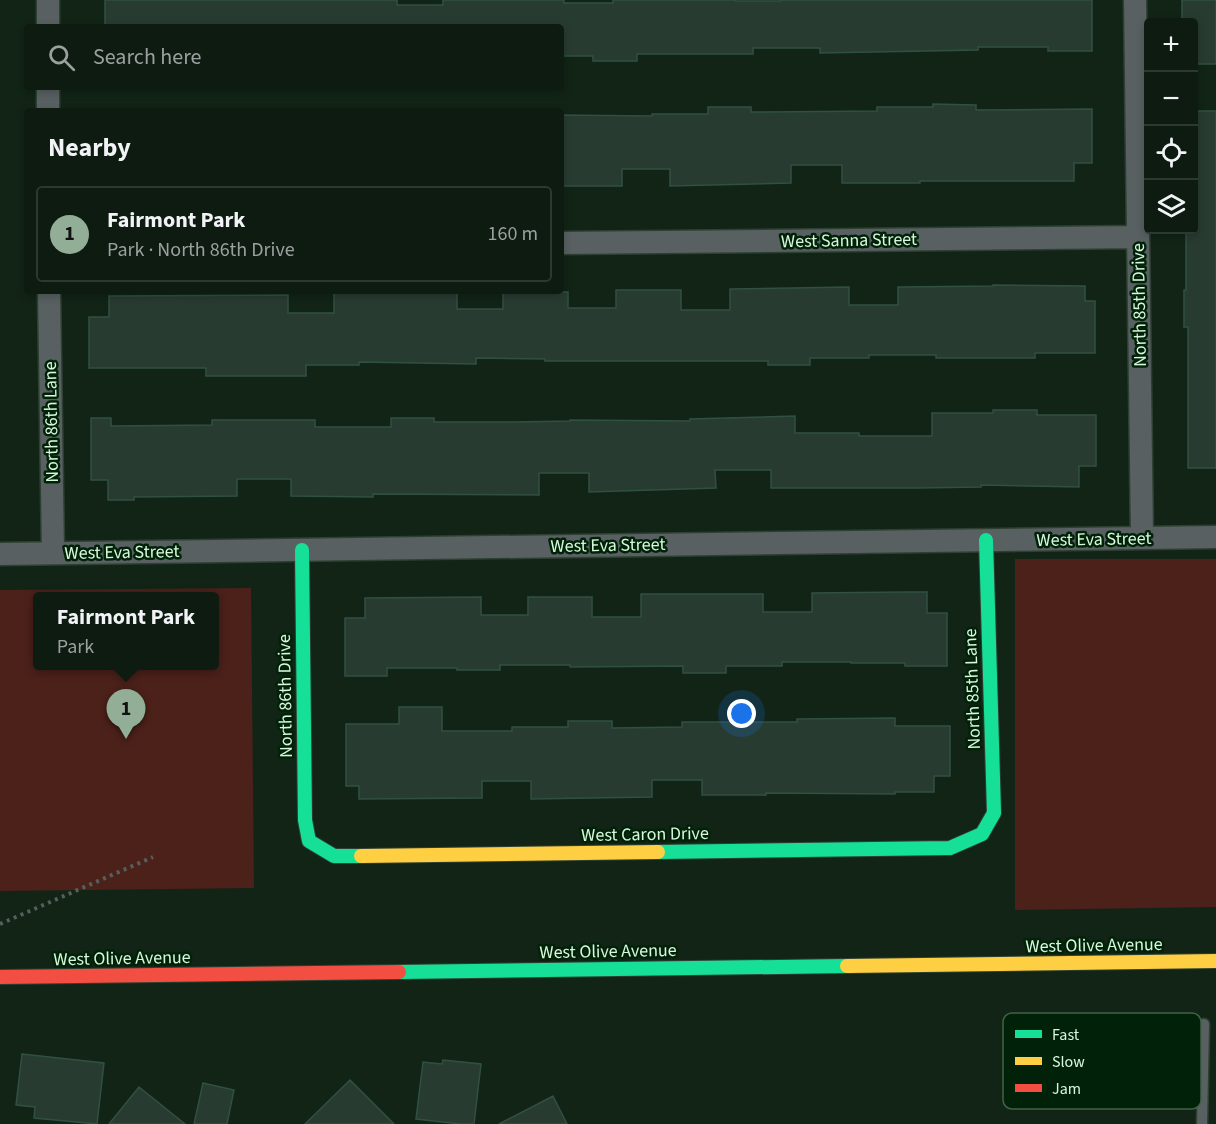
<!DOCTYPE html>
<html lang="en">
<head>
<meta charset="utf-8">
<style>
  :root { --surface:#0d1b10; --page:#162419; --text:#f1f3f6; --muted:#9aa19f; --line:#2d3930; --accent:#92ae96 }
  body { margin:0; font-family:"Source Sans 3",sans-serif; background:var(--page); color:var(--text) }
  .controls { position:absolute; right:18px; top:18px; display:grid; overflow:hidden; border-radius:6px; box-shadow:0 3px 9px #0003 }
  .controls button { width:54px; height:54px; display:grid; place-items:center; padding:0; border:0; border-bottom:2px solid var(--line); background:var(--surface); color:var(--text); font:30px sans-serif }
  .you { position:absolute; left:742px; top:714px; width:21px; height:21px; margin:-15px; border:4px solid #fff; border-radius:50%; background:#1a73e8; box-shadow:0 0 0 9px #1a73e833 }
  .badge { display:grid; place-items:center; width:39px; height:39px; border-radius:50%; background:var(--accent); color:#111; font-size:20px; font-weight:700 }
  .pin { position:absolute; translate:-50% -50px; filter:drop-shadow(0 2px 3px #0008) }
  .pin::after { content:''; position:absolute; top:32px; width:21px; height:18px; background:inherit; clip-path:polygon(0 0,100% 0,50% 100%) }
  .popup { position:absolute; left:33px; top:592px; width:186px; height:78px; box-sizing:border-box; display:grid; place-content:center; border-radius:6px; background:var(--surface); filter:drop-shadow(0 2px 4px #0005); font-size:20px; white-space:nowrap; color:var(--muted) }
  .popup b { font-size:22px; color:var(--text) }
  .popup::after { content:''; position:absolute; left:50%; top:100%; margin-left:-12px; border:12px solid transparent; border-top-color:var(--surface) }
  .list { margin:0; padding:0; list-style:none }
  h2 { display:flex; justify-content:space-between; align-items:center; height:78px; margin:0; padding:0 24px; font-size:26px }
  h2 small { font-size:20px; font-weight:400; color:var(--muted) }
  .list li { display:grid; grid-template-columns:39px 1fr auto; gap:18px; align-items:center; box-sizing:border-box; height:96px; margin:0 12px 12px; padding:0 12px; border:2px solid var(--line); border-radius:6px }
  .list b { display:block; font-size:22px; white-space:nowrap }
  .list p { margin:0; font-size:20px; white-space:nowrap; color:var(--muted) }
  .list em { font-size:20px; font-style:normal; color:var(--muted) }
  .icon { flex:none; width:33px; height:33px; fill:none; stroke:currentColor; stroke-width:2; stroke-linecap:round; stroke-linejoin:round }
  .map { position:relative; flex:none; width:1216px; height:1124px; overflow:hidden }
  .search { position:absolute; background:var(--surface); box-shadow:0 3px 9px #0003; left:24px; top:24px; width:540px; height:66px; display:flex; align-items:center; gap:15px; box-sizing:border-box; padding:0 21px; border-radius:6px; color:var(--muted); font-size:22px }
  .panel { position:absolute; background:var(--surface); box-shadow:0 3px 9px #0003; left:24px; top:108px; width:540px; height:186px; border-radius:6px }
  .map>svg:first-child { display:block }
  .green { fill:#4c211a; fill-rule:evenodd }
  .building { fill:#283b31; stroke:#305043; stroke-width:1.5 }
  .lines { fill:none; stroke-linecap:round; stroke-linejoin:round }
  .lane-casing { stroke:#2e4032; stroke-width:13 }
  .street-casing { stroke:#2e4032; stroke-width:25 }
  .fast-casing { stroke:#2e4032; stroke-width:16 }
  .slow-casing { stroke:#2e4032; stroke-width:16 }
  .jam-casing { stroke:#2e4032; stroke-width:16 }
  .path { stroke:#575f5e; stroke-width:4; stroke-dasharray:3 4.5; stroke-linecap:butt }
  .lane { stroke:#586062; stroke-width:10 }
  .street { stroke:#586062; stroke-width:22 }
  .fast { stroke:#16e098; stroke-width:14 }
  .slow { stroke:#ffcf43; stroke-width:14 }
  .jam { stroke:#f24e42; stroke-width:14 }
  .labels { text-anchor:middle; stroke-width:5; stroke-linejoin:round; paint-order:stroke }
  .street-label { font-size:18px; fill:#d7f8db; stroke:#012209 }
  .key { fill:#012209; stroke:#416248; stroke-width:1.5 }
  .key-label { font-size:16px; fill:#d7f8db }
</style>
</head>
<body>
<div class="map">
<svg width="1216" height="1124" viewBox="0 0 1216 1124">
  <rect width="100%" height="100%" fill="#112416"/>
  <path class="green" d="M1015,559h201v348l-201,3z
    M251,588l3,300 -254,3v-301zM38,596h176v70h-176z"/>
  <path class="building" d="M105,0h292v5h46v-5h121v3h49v-3h122v1h46v-1h311v51h-44v-4h-70v3l-158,3v-5h-67v6h-116v7h-44v-5h-32v-29h-456z
    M1182,0h34v64h-22v-44h-12z
    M933,104l43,1v5l116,-1v54h-18v18h-154v2h-78v-18h-51v18l-121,3v-17h-48v17h-61v-71l91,1v-2h56v-7h43v5l126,-1v-4h56z
    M1194,111h22v357h-28v-141h-4v-37h2v-60h8z
    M993,285l92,1v15h10v52h-60v5h-99v-3h-67v3h-59v7h-42v-4h-223v-2l-69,-1v6l-117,-2v3h-53v11h-100v-8h-117v-51h20v-21l179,-1v18h46v-20l123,-1v17h46v-18l65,1v16h48v-18h65v20h49v-21l119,-2v18h49v-18l95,-1z
    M993,410h44v5h59v51h-17v21l-98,-2v2l-62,1h-148v-18h-56l1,18 -127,4v-19h-50v22l-166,-1v3l-82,-1v-17h-54v17l-103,1v3h-26v-20h-17v-62h20v8l101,-1v-5h103v7h76v-9h43v4h80l56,-1v-1l120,1v-2l105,-3v17h64v3h73v-23h61z
    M905,592h22v21h20v53h-42v-3h-54v-1h-69v4h-56v7h-43v-7l-113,1v-2h-70v5h-43v-2h-70v8h-42v-58h20v-20l116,-1v18h47v-18h64v20h49v-23h122v18h49v-19z
    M399,707h43v24h70v-4h56v-6h44v7l70,-1v-5h115v-3l98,-1v8h55v50h-16v16h-39v2l-129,-1v2h-64v-15h-50v17l-121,2v-18h-49v17l-123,1v-13h-13v-62h53z
    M22,1054l82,9 -7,61 -63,-6 1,-11 -19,-2z
    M443,1060l38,4 -7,60h-14l-44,-5 7,-57 19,2z
    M350,1080l44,44h-89z
    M203,1083l31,7 -7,34h-33z
    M139,1087l46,37h-76z
    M553,1096l14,28h-68z"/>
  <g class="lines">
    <g class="lane-casing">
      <path id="lane" d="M1202,1124l2,-100"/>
    </g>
    <g class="street-casing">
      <path id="street" d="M48,0v27
        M1135,0l7,538
        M48,87v24
        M561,243l577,-6
        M49,291l4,262
        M0,554l1216,-17"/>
    </g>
    <g class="fast-casing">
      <path id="fast" d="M302,550l3,270 4,21 25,15h27
        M658,852l292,-4 32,-14 12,-21 -8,-273
        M399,972l448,-6"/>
    </g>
    <g class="slow-casing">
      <path id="slow" d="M361,856l297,-4
        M847,966l369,-5"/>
    </g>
    <g class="jam-casing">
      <path id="jam" d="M0,977l399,-5"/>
    </g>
    <path class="path" d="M0,924l153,-67"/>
    <use href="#lane" class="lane"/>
    <use href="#street" class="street"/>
    <use href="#fast" class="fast"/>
    <use href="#slow" class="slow"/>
    <use href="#jam" class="jam"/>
  </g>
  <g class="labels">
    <g class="street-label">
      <text transform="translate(849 240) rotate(-1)" y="6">West Sanna Street</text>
      <text transform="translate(1139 305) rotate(-91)" y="6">North 85th Drive</text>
      <text transform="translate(51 422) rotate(-91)" y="6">North 86th Lane</text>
      <text transform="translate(1094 539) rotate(-1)" y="6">West Eva Street</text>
      <text transform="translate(608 545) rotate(-1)" y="6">West Eva Street</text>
      <text transform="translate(122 552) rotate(-1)" y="6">West Eva Street</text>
      <text transform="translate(972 689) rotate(-92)" y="6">North 85th Lane</text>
      <text transform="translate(285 696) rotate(-91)" y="6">North 86th Drive</text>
      <text transform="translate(645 834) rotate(-1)" y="6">West Caron Drive</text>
      <text transform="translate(1094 945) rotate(-1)" y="6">West Olive Avenue</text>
      <text transform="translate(608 951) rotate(-1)" y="6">West Olive Avenue</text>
      <text transform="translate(122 958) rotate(-1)" y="6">West Olive Avenue</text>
    </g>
  </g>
  <rect x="1003" y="1013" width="198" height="96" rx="9" class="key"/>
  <rect x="1015" y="1030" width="27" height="8" fill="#16e098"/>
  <rect x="1015" y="1057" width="27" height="8" fill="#ffcf43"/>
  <rect x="1015" y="1084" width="27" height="8" fill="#f24e42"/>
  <g class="key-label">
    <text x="1052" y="1040">Fast</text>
    <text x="1052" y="1067">Slow</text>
    <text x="1052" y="1094">Jam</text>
  </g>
</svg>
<div class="controls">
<button>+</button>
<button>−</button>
<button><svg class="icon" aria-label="locate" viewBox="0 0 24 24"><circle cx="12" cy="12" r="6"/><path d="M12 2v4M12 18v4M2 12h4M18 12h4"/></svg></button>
<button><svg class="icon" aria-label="layers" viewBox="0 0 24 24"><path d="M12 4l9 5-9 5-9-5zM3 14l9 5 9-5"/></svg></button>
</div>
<div class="you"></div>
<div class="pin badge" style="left:126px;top:739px">1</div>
<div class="popup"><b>Fairmont Park</b>Park</div>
<div class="search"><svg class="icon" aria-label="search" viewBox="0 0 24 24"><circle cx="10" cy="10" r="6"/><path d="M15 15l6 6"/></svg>Search here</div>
<section class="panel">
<h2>Nearby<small></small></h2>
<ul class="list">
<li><span class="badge">1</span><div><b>Fairmont Park</b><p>Park · North 86th Drive</p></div><em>160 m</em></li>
</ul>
</section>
</div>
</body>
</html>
